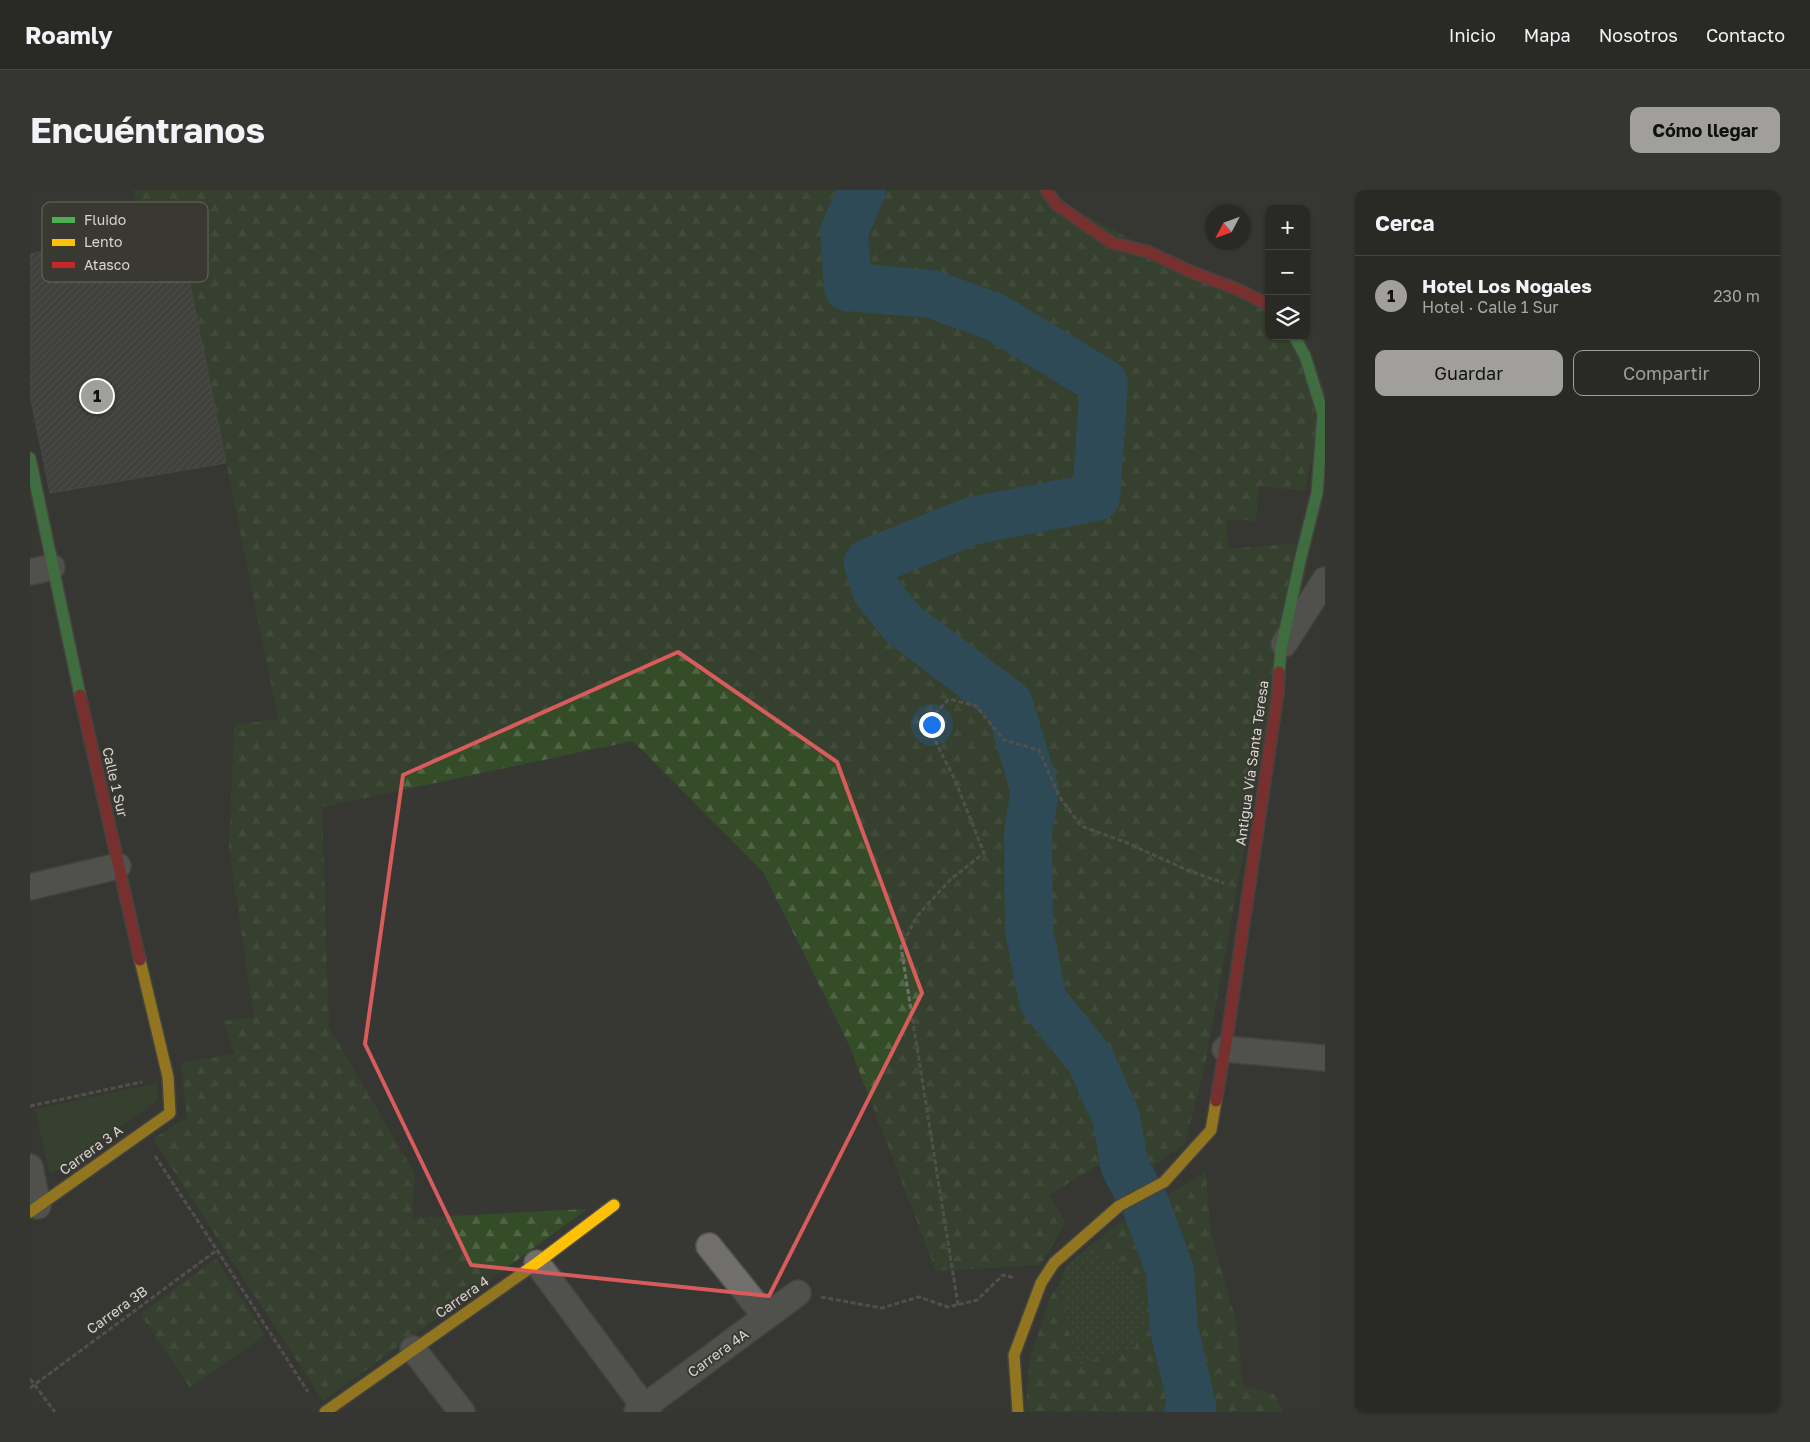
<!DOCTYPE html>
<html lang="es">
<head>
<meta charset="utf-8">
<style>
  :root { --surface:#292926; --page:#353532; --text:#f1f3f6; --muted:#a5a6a7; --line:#454543; --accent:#a09f9b }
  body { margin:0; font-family:"Golos Text",sans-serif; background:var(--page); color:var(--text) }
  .controls { position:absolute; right:15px; top:15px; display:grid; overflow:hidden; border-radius:10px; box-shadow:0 1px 4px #0004 }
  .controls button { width:45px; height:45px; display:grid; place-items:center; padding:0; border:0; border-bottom:1px solid var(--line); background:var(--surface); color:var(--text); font:25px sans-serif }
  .compass { position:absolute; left:1175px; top:15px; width:45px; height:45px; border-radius:50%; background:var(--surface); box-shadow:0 1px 4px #0004; rotate:229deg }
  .you { position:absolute; left:901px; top:534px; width:18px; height:18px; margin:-12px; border:4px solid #fff; border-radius:50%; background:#1a73e8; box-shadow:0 0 0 8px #1a73e833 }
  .badge { display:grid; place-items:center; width:32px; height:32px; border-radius:50%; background:var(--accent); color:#111; font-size:16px; font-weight:700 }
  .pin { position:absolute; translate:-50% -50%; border:2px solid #fff; box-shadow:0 1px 5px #0006 }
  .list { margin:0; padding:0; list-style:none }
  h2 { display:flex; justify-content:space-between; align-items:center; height:65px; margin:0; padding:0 20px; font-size:21px }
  h2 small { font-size:16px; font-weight:400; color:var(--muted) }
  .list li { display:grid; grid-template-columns:32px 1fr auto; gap:15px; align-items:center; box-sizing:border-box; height:80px; padding:0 20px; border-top:1px solid var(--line) }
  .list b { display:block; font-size:19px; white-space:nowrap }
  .list p { margin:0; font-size:16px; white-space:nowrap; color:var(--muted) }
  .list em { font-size:16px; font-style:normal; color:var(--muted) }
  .actions { display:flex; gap:10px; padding:15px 20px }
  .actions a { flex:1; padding:11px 0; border:1px solid var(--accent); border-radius:10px; text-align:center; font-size:18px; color:var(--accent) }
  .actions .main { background:var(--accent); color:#111 }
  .icon { flex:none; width:28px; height:28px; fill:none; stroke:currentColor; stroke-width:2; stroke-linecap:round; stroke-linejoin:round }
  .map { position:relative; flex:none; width:1295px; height:1222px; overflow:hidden; border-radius:10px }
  header { display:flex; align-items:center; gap:30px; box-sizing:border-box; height:70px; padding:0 25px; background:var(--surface); border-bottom:1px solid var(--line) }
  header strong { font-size:24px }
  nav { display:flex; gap:28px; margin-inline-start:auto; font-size:18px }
  .intro { display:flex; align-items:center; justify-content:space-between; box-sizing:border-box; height:120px; padding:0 30px }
  h1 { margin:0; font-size:35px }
  .button { padding:12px 22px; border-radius:10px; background:var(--accent); color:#111; font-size:18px; font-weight:700 }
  main { display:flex; gap:30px; padding:0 30px }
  aside { flex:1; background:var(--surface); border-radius:10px; box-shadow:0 1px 4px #0004 }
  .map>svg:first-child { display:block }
  .grass { fill:url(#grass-dots) }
  .forest { fill:url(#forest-firs) }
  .park { fill:#344c28 }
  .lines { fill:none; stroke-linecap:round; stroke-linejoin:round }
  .river { stroke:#246380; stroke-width:48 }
  .building { fill:url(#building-hatch); stroke:#5b5b57 }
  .street-casing { stroke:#535350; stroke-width:28 }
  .fast-casing { stroke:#535350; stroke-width:14 }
  .slow-casing { stroke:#535350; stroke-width:14 }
  .jam-casing { stroke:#535350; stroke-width:14 }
  .path { stroke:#6f6e6c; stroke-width:3; stroke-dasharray:5 2.5; stroke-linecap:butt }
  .street { stroke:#706f6c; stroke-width:25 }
  .fast { stroke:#4caf50; stroke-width:11 }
  .slow { stroke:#ffc107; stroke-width:11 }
  .jam { stroke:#c62828; stroke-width:11 }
  .marked { fill:none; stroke:#d75c5b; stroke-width:4; stroke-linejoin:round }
  .labels { text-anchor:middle; stroke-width:4; stroke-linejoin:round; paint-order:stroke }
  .street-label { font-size:14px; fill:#d8d7d3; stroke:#393831 }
  .key { fill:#393831; stroke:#696862; stroke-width:1 }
  .key-label { font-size:14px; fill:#d8d7d3 }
</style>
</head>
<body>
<header>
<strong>Roamly</strong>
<nav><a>Inicio</a><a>Mapa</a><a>Nosotros</a><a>Contacto</a></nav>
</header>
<div class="intro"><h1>Encuéntranos</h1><a class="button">Cómo llegar</a></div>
<main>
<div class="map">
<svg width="1295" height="1222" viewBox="0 0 1295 1222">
  <defs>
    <pattern id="grass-dots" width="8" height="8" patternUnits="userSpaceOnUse" patternTransform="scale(1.25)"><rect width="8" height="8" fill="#344c28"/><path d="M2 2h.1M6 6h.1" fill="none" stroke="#516546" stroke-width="1.8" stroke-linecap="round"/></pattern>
    <pattern id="forest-firs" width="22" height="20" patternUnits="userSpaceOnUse" patternTransform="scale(1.25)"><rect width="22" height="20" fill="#344c28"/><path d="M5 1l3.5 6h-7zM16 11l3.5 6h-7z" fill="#516546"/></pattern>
    <pattern id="building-hatch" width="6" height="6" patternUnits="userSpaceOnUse" patternTransform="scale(1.25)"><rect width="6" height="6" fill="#4c4c49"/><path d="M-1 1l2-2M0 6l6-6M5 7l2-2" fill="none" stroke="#656562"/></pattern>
  </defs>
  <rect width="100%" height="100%" fill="#373733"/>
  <path class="grass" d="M1065,1052l11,17 19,5 15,21 7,30 -12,32 -60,20 -8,-49 -8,-33 7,-19z"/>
  <path class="forest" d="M103,0h904l232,121v25h35l21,57 -20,98 -46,-5 -3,35 -29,-2 1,30 71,-6 -93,517 -21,84 -70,48 -17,-27 -49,30 17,28 -26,42 -104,6 -87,-226 -86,-173 -130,-131 -311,66 7,220 86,147 -3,44 175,-9 -264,192 -170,-262 34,-22 -6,-54 53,-9 -11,-33 31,-4 -25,-168 5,-124 44,-6 -104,-513 -36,8z
    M1176,982l4,57 27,96 6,60 31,9 9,18 -257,-1 3,-49 21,-65 9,-12 8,33 8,48 60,-19 12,-32 -7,-30 -15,-21 -19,-5 -11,-17 21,-17z
    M186,1069l49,76 -75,53 -50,-74z"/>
  <path class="park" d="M127,893l1,17 -108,75 -15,-66z"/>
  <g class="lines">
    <path class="river" d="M832,0l-18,42 4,55 84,7 63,23 109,66 -8,114 -124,24 -104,42 8,27 26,33 107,81 26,87 -7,41 1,97 14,72 47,58 26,58 9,50 20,36 25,68 4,58 18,77 -4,6"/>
  </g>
  <path class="building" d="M148,35l48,238 -176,30 -20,-98v-141z"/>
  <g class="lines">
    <g class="street-casing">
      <path id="street" d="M0,382l22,-5
        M1254,454l41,-64
        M0,697l88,-21
        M1195,859l100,9
        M0,977l8,39
        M679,1056l57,71
        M507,1073l111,149
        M383,1159l49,63
        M607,1222l161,-119"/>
    </g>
    <g class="fast-casing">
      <path id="fast" d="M0,268l50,237
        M1249,482l2,-23 19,-88 17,-68 6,-79 -18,-58 -11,-20"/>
    </g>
    <g class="slow-casing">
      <path id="slow" d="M0,1022l140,-99 -2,-36 -28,-117
        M295,1222l212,-149 77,-58
        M988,1222l-4,-57 27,-72 13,-20 65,-57 45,-24 47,-52 5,-29"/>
    </g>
    <g class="jam-casing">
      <path id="jam" d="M1016,0l11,15 55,38 37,9 40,19 50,19 30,15
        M50,505l60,265
        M1186,911l11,-64 51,-345 1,-20"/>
    </g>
    <path class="path" d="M0,916l112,-24
      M125,966l62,94 91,142
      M791,1107l61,11 37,-11 29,10 29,-7 26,-25 12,3
      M928,1115l-57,-358 16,-31 34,-37 33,-26 -30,-75 -28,-55 23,-24 27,7 28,34 35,10 20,46 22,30 44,16 62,28 37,13
      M0,1189l25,33
      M0,1198l187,-138"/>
    <use href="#street" class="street"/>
    <use href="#fast" class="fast"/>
    <use href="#slow" class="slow"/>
    <use href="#jam" class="jam"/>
  </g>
  <path d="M0 0H1295V1222H0ZM648,462l159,110 85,231 -153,303 -298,-31 -106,-221 38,-269z" fill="#373733" fill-opacity=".55" fill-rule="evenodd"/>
  <path class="marked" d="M648,462l159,110 85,231 -153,303 -298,-31 -106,-221 38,-269z"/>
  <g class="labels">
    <g class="street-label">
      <text transform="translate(1222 573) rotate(-82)" y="5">Antigua Vía Santa Teresa</text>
      <text transform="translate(85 592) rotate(77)" y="5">Calle 1 Sur</text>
      <text transform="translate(61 960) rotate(-36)" y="5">Carrera 3 A</text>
      <text transform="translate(432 1107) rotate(-35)" y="5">Carrera 4</text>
      <text transform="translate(87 1120) rotate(-36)" y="5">Carrera 3B</text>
      <text transform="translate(688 1163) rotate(-36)" y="5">Carrera 4A</text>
    </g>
  </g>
  <rect x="12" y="12" width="166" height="80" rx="8" class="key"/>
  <rect x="22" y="27" width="23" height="6" fill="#4caf50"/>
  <rect x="22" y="49" width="23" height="7" fill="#ffc107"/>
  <rect x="22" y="72" width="23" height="6" fill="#c62828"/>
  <g class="key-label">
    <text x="54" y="35">Fluido</text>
    <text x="54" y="57">Lento</text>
    <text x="54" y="80">Atasco</text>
  </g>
</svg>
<div class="controls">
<button>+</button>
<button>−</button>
<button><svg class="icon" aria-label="layers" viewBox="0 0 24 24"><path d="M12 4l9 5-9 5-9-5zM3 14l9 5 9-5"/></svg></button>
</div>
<svg class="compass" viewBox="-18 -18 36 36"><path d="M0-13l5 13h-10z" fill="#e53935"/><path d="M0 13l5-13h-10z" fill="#a5a6a7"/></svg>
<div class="you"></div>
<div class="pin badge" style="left:67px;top:206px">1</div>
</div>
<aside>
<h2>Cerca<small></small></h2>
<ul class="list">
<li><span class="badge">1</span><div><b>Hotel Los Nogales</b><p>Hotel · Calle 1 Sur</p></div><em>230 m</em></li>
</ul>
<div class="actions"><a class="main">Guardar</a><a>Compartir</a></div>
</aside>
</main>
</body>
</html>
